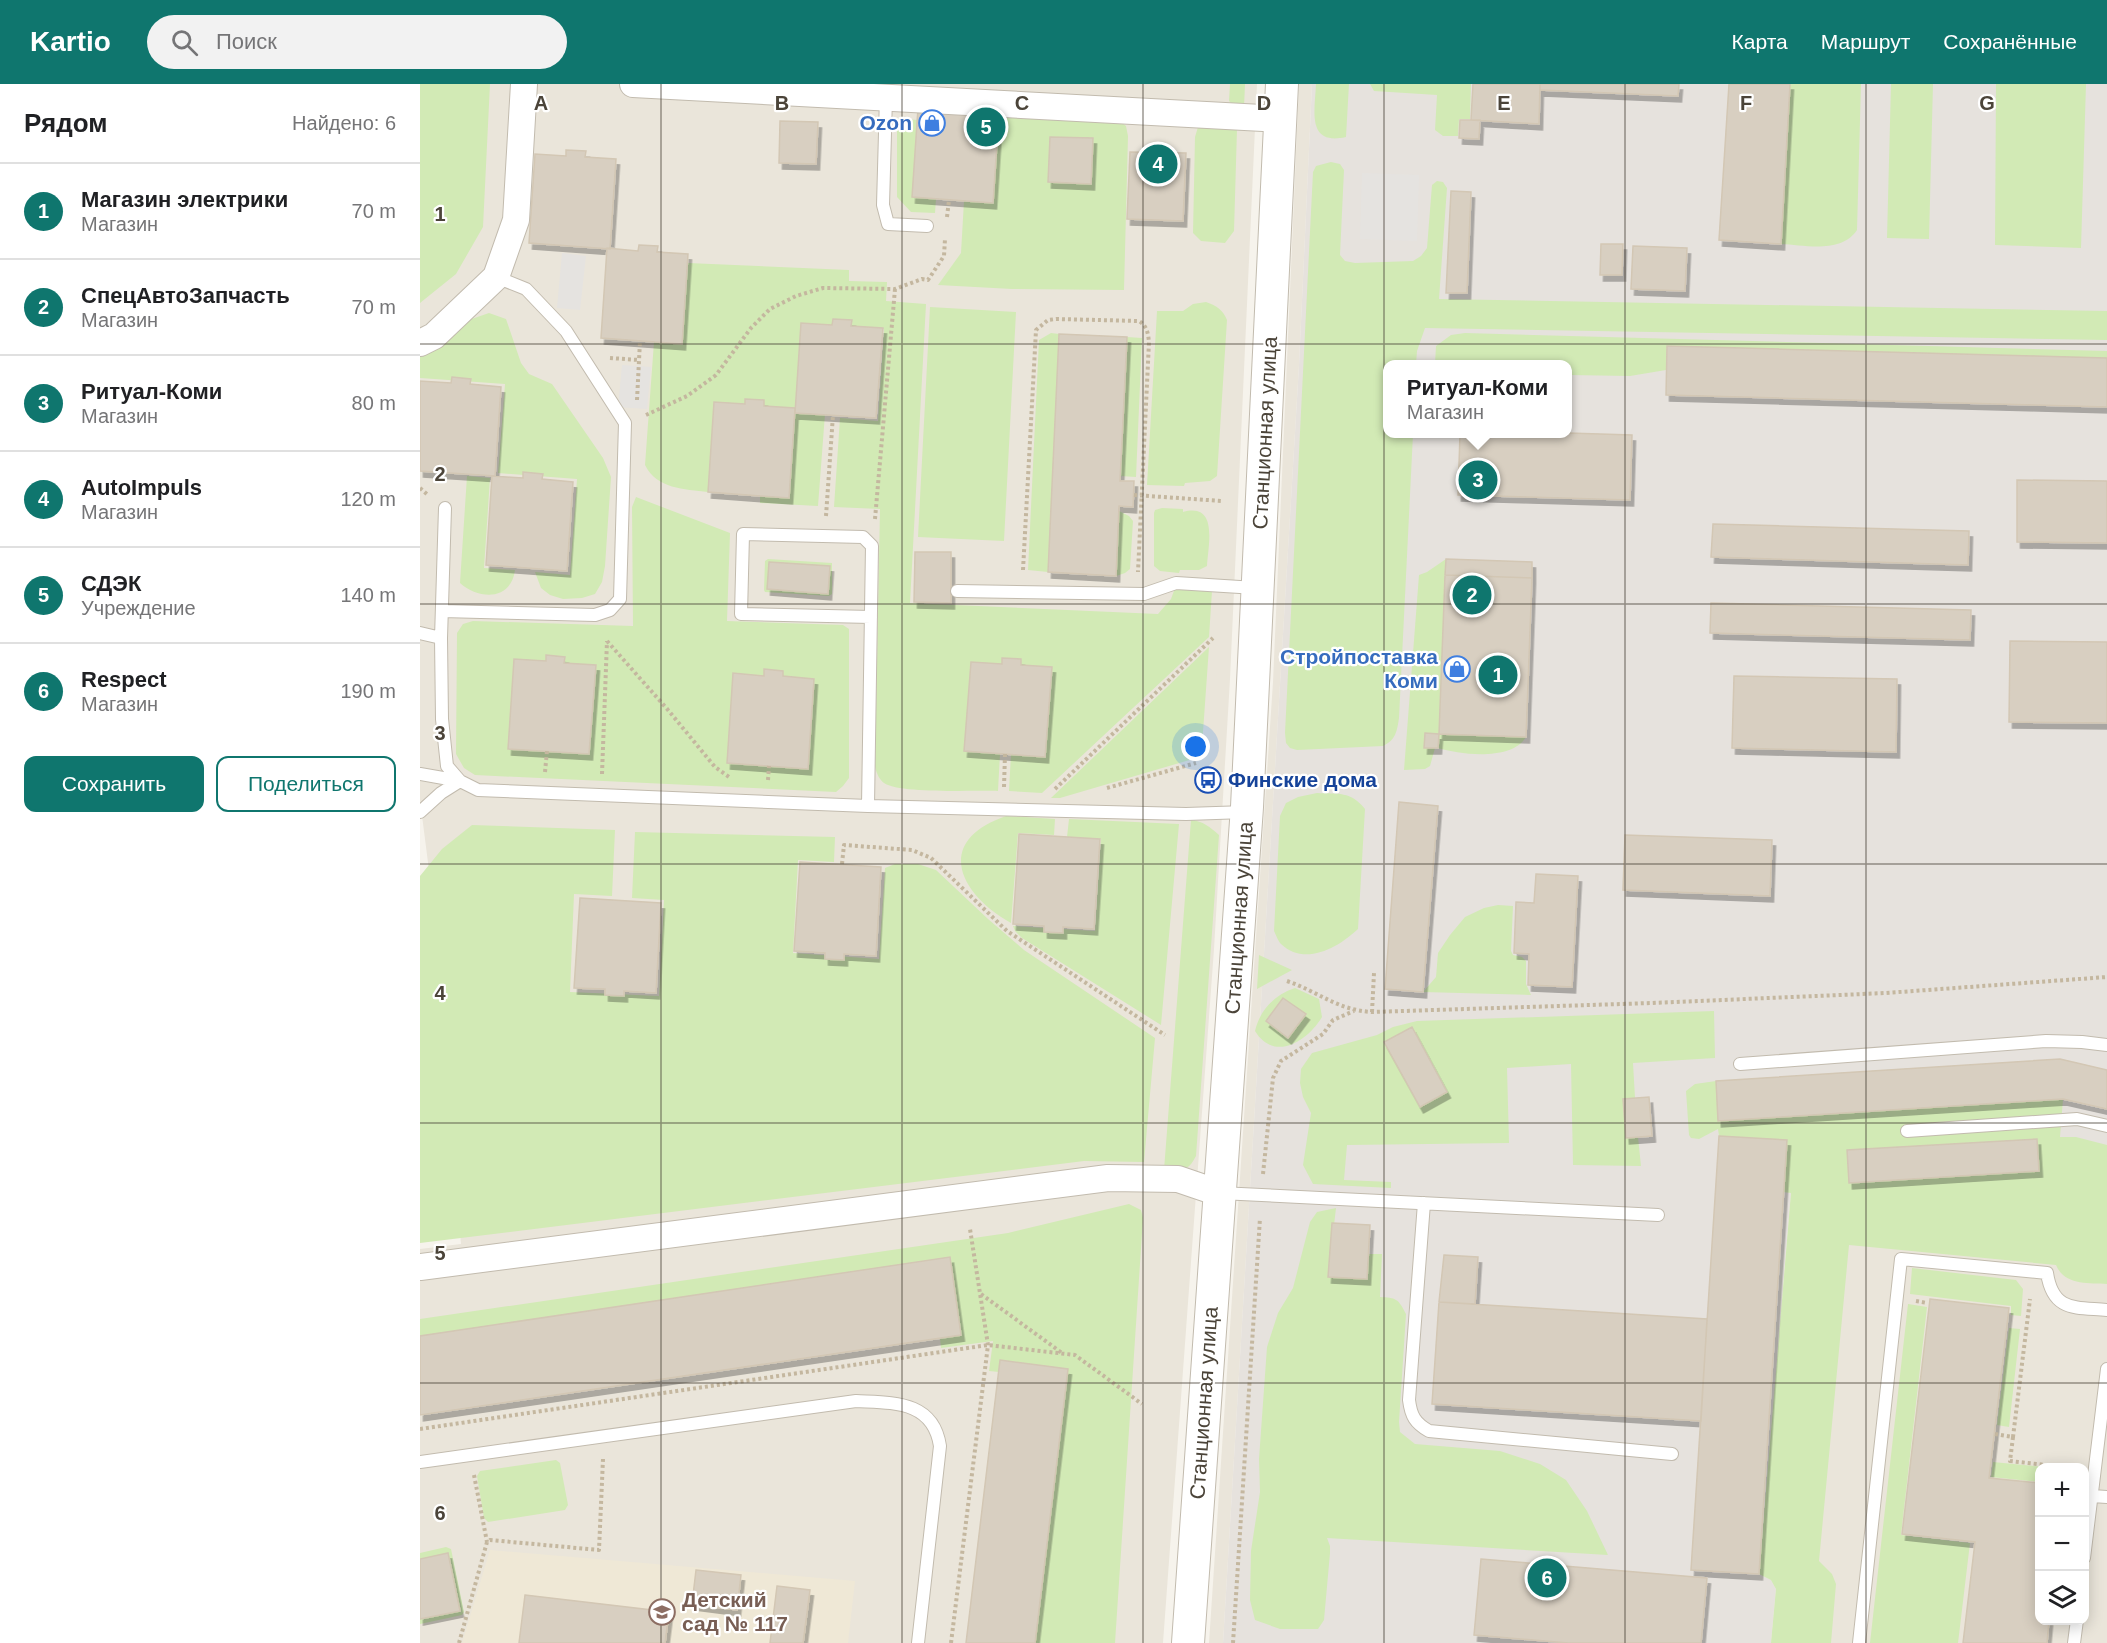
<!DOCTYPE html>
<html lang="ru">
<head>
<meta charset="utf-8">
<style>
  :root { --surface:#fff; --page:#f2f2f2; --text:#202124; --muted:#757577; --line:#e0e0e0; --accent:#0f766e }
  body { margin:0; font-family:Helvetica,sans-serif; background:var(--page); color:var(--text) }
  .controls { position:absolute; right:18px; bottom:18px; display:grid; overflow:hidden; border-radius:12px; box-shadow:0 3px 15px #0003 }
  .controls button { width:54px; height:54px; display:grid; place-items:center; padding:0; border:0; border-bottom:2px solid var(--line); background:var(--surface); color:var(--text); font:30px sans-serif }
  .you { position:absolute; left:776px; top:663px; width:21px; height:21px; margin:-15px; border:4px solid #fff; border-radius:50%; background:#1a73e8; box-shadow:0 0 0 9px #1a73e833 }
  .badge { display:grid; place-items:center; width:39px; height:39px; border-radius:50%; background:var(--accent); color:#fff; font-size:20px; font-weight:700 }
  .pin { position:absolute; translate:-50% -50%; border:3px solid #fff; box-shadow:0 2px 6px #0006 }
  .popup { position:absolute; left:963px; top:276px; width:189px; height:78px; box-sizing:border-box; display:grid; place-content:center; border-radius:12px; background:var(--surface); filter:drop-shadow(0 2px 4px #0005); font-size:20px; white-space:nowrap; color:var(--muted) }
  .popup b { font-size:22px; color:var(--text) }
  .popup::after { content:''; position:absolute; left:50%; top:100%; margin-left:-12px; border:12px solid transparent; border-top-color:var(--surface) }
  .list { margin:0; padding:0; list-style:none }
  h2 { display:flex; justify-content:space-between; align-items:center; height:78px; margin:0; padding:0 24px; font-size:26px }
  h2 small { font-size:20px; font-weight:400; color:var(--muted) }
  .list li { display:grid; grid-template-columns:39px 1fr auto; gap:18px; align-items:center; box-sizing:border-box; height:96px; padding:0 24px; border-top:2px solid var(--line) }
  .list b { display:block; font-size:22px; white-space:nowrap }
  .list p { margin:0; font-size:20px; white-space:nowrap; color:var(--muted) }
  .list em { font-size:20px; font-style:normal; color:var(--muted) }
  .actions { display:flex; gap:12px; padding:18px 24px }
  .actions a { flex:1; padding:14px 0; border:2px solid var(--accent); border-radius:12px; text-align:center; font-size:21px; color:var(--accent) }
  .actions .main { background:var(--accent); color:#fff }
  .icon { flex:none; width:33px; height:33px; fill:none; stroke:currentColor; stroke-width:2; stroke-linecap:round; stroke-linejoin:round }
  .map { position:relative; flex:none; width:1687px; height:1559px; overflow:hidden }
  header { display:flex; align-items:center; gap:36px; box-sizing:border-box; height:84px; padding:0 30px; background:var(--accent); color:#fff }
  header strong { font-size:28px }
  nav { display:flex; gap:33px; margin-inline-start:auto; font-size:21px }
  .search { width:420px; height:54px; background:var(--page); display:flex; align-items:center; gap:15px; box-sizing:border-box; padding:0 21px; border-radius:33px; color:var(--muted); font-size:22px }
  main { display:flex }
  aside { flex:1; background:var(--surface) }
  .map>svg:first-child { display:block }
  .residential { fill:#eae5da; fill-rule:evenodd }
  .industrial { fill:#e6e2dd; fill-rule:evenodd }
  .education { fill:#efe8d6 }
  .green { fill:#d2eab5 }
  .parking { fill:#e5e3e0 }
  .building { fill:#d8cfc1; stroke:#d3c7b4; stroke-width:1.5; filter:url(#shadow) }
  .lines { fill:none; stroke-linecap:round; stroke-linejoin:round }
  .service-casing { stroke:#c2bbae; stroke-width:14 }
  .minor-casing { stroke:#c2bbae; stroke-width:28 }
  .tertiary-casing { stroke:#c2bbae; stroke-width:34 }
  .path { stroke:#c4b79f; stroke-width:4; stroke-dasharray:3 3; stroke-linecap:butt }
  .service { stroke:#fff; stroke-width:12 }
  .minor { stroke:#fff; stroke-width:26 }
  .tertiary { stroke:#fff; stroke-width:32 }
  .grid { fill:none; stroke:#4b4439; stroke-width:1.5; stroke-opacity:0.55 }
  .labels { text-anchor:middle; stroke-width:4.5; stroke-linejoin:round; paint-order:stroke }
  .shop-label { font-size:21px; font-weight:bold; fill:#366cbe; stroke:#fff; text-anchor:end }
  .street-label { font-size:21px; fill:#4b4439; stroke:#fff }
  .transit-label { font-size:21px; font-weight:bold; fill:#164399; stroke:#fff; text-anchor:start }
  .education-label { font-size:21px; font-weight:bold; fill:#785e54; stroke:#fff; text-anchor:start }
  .grid-label { font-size:20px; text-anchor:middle; font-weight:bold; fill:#4b4439; stroke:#fff; stroke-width:4.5; stroke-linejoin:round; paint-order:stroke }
</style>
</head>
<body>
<header>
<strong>Kartio</strong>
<div class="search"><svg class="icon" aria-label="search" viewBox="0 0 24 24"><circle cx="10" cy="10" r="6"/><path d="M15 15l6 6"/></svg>Поиск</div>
<nav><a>Карта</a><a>Маршрут</a><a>Сохранённые</a></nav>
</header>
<main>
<aside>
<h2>Рядом<small>Найдено: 6</small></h2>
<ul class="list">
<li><span class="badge">1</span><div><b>Магазин электрики</b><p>Магазин</p></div><em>70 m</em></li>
<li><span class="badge">2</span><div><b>СпецАвтоЗапчасть</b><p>Магазин</p></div><em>70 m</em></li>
<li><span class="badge">3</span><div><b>Ритуал-Коми</b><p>Магазин</p></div><em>80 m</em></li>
<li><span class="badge">4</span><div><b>AutoImpuls</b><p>Магазин</p></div><em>120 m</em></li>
<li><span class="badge">5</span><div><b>СДЭК</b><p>Учреждение</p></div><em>140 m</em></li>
<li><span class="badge">6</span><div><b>Respect</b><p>Магазин</p></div><em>190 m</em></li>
</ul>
<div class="actions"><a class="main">Сохранить</a><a>Поделиться</a></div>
</aside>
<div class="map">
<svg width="1687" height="1559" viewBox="0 0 1687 1559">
  <defs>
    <filter id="shadow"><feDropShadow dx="3.5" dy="6" stdDeviation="0" flood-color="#0004"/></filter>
  </defs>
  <rect width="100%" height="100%" fill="#f6f3ec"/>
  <path class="residential" d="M0,0h837l-27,595 -16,270 -51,694h-743v-394l41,-5 -30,-358 -11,-86z
    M879,0h13l-13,281 -76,1278h-14l64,-961z
    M1371,1109l316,32v418h-336l5,-54 -17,-15zM1620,1384h44v152h-44z"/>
  <path class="industrial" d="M892,0h795v1141l-316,-32 -32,381 12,6 5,9 -5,54h-548l76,-1278zM968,280h180v70h-180z"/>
  <path class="education" d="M70,1466l365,31 -7,62h-386z"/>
  <path class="green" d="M0,0h70l-7,143 -27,47 -36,29z
    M810,0h15l-1,23 -10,-1 -5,-5z
    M896,0h33l-3,53c-40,9 -31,-27 -30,-53z
    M950,0h101l-1,35h-11l-1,17h-15l-8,-6 2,-35 -63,-4z
    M1370,0h71l-4,146c-16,24 -52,15 -76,14z
    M1471,0h42l-4,155 -42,-1z
    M1576,0h90l-5,164 -86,-3z
    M579,29l122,9 5,4 2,10 -4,154 -112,-1 -74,-4 23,-32 3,-52 29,2z
    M477,34l20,2 -5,77 24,2 -1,14 -24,-1 -14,-15z
    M778,43l39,2 -3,102 -9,12 -24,-2 -8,-8 2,-96z
    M911,78l9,2 4,6 -4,85 5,6 10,2 58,-2 8,-5 6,-8 5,-63 5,-4 6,1 4,6 -8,111 668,12v29l-682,-12 -8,23 -1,13h-28v70h25l-14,284c-2,13 -3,22 -16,28l-86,4 -7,-2 -4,-5 -1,-10 28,-561 3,-6z
    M268,179l161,7v11l38,1 -1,19 40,3 -16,299 248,11 13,-15 4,-11 37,3 -3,46 -167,156 -33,-2 2,-37 34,2 7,-89 -31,-2 -18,-7 -1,6 -31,-2 -7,89 36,3 -2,37c-21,-1 -99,3 -114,-8 -5,-4 -7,-9 -9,-16l5,-258 -46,-2 6,-89 38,3 6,-92 -33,-3 1,-6 -19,-1 -1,6 -30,-2 -7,85 -31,-2v-6l-18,-1 -1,5 -31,-1 -6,89c-24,-3 -51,-3 -63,-27l9,-123 28,1z
    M786,218c11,4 17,8 21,18l-10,156 -7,5 -25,2 -1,3 -37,-1 10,-174h26l10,-7z
    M510,223l86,5 -12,229 -86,-4z
    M69,229l17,6 15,44 8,11 23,10 51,74 8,19 -6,89 -3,16 -7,12 -13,4 -19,1 -13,-4 -9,-7 -6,-16 35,3 7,-96 -79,-6 7,-89 -85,-6v-27l43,-29z
    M631,249l8,1 -11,238 -20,-2 11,-230z
    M1045,249l642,18v7l-440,-12 -1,24 -36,6 -62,-1v-11h-133l1,-18 15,-11z
    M707,253l15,1 -6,139 -16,-1z
    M375,329l30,1 -7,92 -58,-3v-7l29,2z
    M47,392l23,2 -6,90 31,2c-4,31 -36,30 -55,13z
    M216,413l94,36 -3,88 116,4 6,4v149l-6,8 -7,6 -361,-17 -11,-7 -8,-14 1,-121 6,-9 10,-3 160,5 -1,-119z
    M742,424l21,1v3c36,-10 25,34 24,54l-8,4h-19l-1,3 -19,-2 -6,-5v-53l1,-3z
    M699,427l10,5 4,5 -3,48 -5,4 -9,3z
    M348,475l64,4v31l-3,2 -64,-4 -1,-2 1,-29z
    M1026,475l-7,174 87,4c-14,24 -65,18 -88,11l1,-14 -14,-1 -1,14 11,1 -5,18 -5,3 -21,1 15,-195 8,-3z
    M789,563l-7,99 -9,13 -133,39h-9z
    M897,709c21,1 34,-2 48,16l-7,120c-19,18 -53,38 -77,15 -3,-3 -5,-9 -7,-13l6,-115 6,-13 12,-6z
    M586,732l49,3 -1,16 -36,-2 -7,90c-53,-30 -77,-82 -5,-107z
    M649,735l110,5 -18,201 -139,-87 -7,-7 -2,-5 82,5 6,-92 -34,-2z
    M771,736c12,1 19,7 28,15l-23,321c-8,16 -15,15 -32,14z
    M52,741l143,5 -3,66 -38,-2 -4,98 89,4 5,-96 -32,-2 3,-66 200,5 -1,25 -36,-2 -5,93 86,6 6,-91 10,-4h23l18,6 52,49 36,31 131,88 -11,124 -60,-1 -664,82v-367l22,-27z
    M1078,821l15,1 -2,45 2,4 9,2 4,4v23l5,11 -108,-3 13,-15 2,-24 12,-18 15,-18 19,-9z
    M839,871l33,15 -35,19z
    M875,904l24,11 3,18c-15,25 -48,45 -67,14 5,-21 19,-36 40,-43z
    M1294,927l1,47 -82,5 2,35 -12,2 3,37h12l3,29 -68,-1 -2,-101 -64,4 2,75 -162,2 -3,35 47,2v6l-78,-4 -10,-19 8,-52 -8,-16 -3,-14 1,-14 11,-16 65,-18 16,-8 24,-6z
    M1296,997l3,40 344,-22 -3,38h16l31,8v139c-19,-1 -43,1 -51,-19l-207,-20 -30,316 13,13 4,10 -5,59h-60l5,-54 -5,-9 -12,-6 32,-381 -8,-1 3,-52 -67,-4 -1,-7 -19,10 -8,-1 -2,-3 -3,-44 9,-7z
    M709,1120l12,6 2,8 -28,425h-80l33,-274 -67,-9 -2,12 -10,-1 4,-30 -52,7 -1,-10 21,-3 -11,-78 -530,79v-17l588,-86z
    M916,1124l-8,69 39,2 1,-25h14l-2,43c16,1 18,1 26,17l-7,108 1,10 15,12 85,7 40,13 26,16 21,31 21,44 -281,-17 3,8v7l-6,67 -6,9h-38l-25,-9 -5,-20 1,-49 9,-59 -1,-33 8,-112 11,-34 15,-25 17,-66 7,-10z
    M1492,1184l104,12 7,9 -2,27 -10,-1v-9l-101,-12z
    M1488,1220l19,3 -26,228 69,8 -12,100h-88z
    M1589,1244l11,1 -11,98 -12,-2z
    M136,1376l4,3 8,42 -3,5 -77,12 -4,-4 -7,-42 3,-5z
    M1573,1378l51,5 -4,1 -1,14 -48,-5z
    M26,1463l5,2 13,63 -2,3 -42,9v-5l40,-9 -12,-56 -28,5v-6z"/>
  <path class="parking" d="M942,89l57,2 -2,66 -57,-2z
    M142,169l24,3 -6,54 -23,-2z
    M202,281l29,2 -4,42 -29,-2z"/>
  <path class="building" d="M1053,0h67l-1,40 -68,-4z
    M1120,0h139l-1,12 -138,-6z
    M1309,0h61l-9,160 -62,-4z
    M498,24l81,5 -6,90 -81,-6z
    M1040,36h20l-1,19 -20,-1z
    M360,37l38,1 -2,42 -37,-1z
    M630,53l43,1 -2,46 -43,-2z
    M146,66l20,1 -1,6 31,2 -6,90 -81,-6 6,-89 31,2z
    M710,68l56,1 -3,68 -56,-2z
    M1031,107l20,1 -4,101h-21z
    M1181,160h22l-1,31h-22z
    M219,161l19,1 -1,6 31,2 -6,90 -81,-6 6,-90 31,3z
    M1213,162l54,2 -2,43 -54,-2z
    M413,235l19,1 -1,6 32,2 -7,90 -81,-5 6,-90 31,2z
    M639,250l68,3 -7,144h14l-1,26 -14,-1 -3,70 -68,-4z
    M1247,262l440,12v49l-441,-12z
    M32,293l19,2 -1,5 31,3 -6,89 -75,-5v-90l31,2z
    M325,315l19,1v6l31,2 -6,90 -81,-6 6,-90 31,2z
    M1148,349l64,2 -2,65 -172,-5 2,-61z
    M103,388l20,2 -1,5 31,3 -6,89 -81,-6 6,-89 31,2z
    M1597,396l90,1v62l-90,-1z
    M1293,440l256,7 -1,34 -257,-8z
    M495,468h36v51l-37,-1z
    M1026,475l86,3v16l-87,-3z
    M349,478l61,4 -2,28 -61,-5z
    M1025,491l87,3 -6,159 -87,-3z
    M1291,519l260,7 -1,30 -260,-7z
    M1590,557l97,1v81l-98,-1z
    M126,571l19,2 -1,6 32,2 -7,89 -81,-5 6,-90 32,2z
    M582,574l19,1v6l31,2 -7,90 -81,-6 7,-89 31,2z
    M344,585l19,2v5l31,3 -6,90 -81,-6 6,-90 31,3z
    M1314,592l163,3 -1,73 -164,-4z
    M1005,649l14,1 -1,14h-14z
    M979,718l39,4 -15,186 -38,-3z
    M599,750l81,5 -6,90 -31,-2v6l-19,-1v-6l-31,-2z
    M1205,751l147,5 -2,56 -147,-6z
    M380,778l81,5 -5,89 -32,-2v6l-19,-1v-6l-31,-2z
    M1116,790l42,2 -6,111 -44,-2 1,-31 -15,-1 2,-51 18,1z
    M160,814l81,5 -5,90 -32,-2v5l-19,-1v-6l-31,-1z
    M863,914l23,16 -18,24 -22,-17z
    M992,943l35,65 -27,15 -36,-65z
    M1640,975l47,11v39l-44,-10 -345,22 -2,-40z
    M1229,1013l3,39 -26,2 -3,-39z
    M1299,1052l68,4 -28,434 -68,-4z
    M1617,1055l2,32 -190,12 -2,-33z
    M912,1139l38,2 -3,54 -39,-2z
    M1024,1171l34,2 -3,47 -36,-2z
    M530,1173l11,78 -541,80v-79z
    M1510,1215l79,9 -20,170 51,5v137h9l-2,23h-84l12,-101 -73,-8z
    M1019,1218l268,17 -6,102 -269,-17z
    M580,1276l68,9 -33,274h-69z
    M28,1469l12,58 -40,8v-60z
    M1061,1475l226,19 -6,65h-133l-94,-8z
    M276,1486l45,5 -4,35 -45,-6z
    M357,1502l33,4 -7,53h-33z
    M105,1511l144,17 -4,31h-146z"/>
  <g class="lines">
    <g class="service-casing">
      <path id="service" d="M466,13l-3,108 5,19 39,2
        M25,424l-4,130 1,81 5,47 13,15 18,9 390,16 318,8 60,-2
        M537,507l187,3 32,-11 80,5
        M22,527l153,4 15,-5 10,-11 5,-176 -59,-92 -40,-42 -30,-12
        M0,549l21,5
        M0,690l40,7
        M448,722l4,-260 -9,-9 -120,-3 -2,80 130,3
        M0,728l21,-19 19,-12
        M1320,980l306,-23 36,1 25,3
        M1487,1047l170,-12 30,7
        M800,1109l438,22
        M1004,1119l-15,197c2,16 6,23 20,31l243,23
        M0,1378l436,-61c36,2 77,-1 84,45l-22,197
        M1672,1412l15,1
        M1664,1474l23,-189
        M1439,1559l42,-384 146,14c6,39 28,34 60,37
        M1654,1559l3,-23"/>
    </g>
    <g class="minor-casing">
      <path id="minor" d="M213,0l647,35
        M0,259l14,-7 62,-59 20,-57 8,-136
        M0,1183l688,-89 70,1 41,14"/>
    </g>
    <g class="tertiary-casing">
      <path id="tertiary" d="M768,1559l59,-836 35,-723"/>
    </g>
    <path class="path" d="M527,133l2,-17
      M190,274l29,2
      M217,316l3,-59
      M226,331l41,-19 29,-21 35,-47 19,-19 26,-13 27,-8 72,1 27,-10 6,1 16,-24 1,-17
      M0,404l8,7
      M714,411l88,6
      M406,432l7,-101
      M455,435l20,-230
      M603,486l13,-240 12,-10 8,-1 83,2c8,5 9,12 10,21l-11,230
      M187,557l61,69 47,57 14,10
      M125,688l2,-21
      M182,690l5,-133
      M348,696l1,-14
      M584,703l1,-33
      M687,704l89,-25
      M635,705l158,-151
      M422,780l2,-19 68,5 19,8 76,73 158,104
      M867,897c32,11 50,29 85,31l280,-9 234,-10 221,-16
      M952,928l2,-39
      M843,1090l10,-96 8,-17 42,-27 10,-14 21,-9
      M561,1210l81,59
      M1496,1217l11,2
      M0,1345l568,-84 87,10 67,49
      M1575,1350l18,3 17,-138
      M1593,1353l-3,24 63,7
      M54,1391l13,67
      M39,1559l28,-101 3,-2 109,10 4,-91
      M531,1559l37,-298 -18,-116
      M813,1559l27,-425"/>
    <use href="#service" class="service"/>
    <use href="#minor" class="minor"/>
    <use href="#tertiary" class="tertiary"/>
  </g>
  <path class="grid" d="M241,0v1559M482,0v1559M723,0v1559M964,0v1559M1205,0v1559M1446,0v1559M0,260h1687M0,520h1687M0,780h1687M0,1039h1687M0,1299h1687"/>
  <defs>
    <g id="shop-ring" transform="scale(1.35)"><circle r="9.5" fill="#fff" stroke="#3f7fe0" stroke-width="1.5"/><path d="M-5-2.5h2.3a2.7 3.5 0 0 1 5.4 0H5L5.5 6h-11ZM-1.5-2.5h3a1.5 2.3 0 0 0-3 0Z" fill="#3f7fe0"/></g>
    <g id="bus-ring" transform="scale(1.35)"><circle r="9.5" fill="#fff" stroke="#1a4fb4" stroke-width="1.5"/><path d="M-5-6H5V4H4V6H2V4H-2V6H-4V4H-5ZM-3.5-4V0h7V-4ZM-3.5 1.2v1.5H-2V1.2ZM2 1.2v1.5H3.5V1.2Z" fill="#1a4fb4"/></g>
    <g id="school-ring" transform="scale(1.35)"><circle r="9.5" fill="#fff" stroke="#8d6e63" stroke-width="1.5"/><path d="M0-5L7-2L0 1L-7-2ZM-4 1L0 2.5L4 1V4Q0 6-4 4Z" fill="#8d6e63"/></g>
  </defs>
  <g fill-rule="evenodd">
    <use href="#shop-ring" x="512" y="39"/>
    <use href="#shop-ring" x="1037" y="585"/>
    <use href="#bus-ring" x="788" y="696"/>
    <use href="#school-ring" x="242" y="1528"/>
  </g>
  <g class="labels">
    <g class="shop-label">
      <text x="492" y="46">Ozon</text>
      <text x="1018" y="580">Стройпоставка<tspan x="1018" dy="24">Коми</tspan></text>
    </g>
    <g class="street-label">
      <text transform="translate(845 349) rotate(-87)" y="7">Станционная улица</text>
      <text transform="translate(819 834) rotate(-86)" y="7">Станционная улица</text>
      <text transform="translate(784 1319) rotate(-86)" y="7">Станционная улица</text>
    </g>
    <g class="transit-label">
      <text x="808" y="703">Финские дома</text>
    </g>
    <g class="education-label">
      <text x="262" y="1523">Детский<tspan x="262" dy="24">сад № 117</tspan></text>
    </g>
  </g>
  <g class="grid-label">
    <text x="121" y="26">A</text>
    <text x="362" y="26">B</text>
    <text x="602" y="26">C</text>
    <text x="844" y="26">D</text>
    <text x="1084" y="26">E</text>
    <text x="1326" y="26">F</text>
    <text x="1567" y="26">G</text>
    <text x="20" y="137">1</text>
    <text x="20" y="397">2</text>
    <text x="20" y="656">3</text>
    <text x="20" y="916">4</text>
    <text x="20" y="1176">5</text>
    <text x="20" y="1436">6</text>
  </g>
</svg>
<div class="controls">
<button>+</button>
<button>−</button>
<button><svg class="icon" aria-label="layers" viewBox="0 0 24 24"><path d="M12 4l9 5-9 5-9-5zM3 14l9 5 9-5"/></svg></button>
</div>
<div class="you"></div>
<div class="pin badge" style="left:1078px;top:591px">1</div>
<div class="pin badge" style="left:1052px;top:511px">2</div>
<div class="pin badge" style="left:1058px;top:396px">3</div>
<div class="popup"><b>Ритуал-Коми</b>Магазин</div>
<div class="pin badge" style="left:738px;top:80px">4</div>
<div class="pin badge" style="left:566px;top:43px">5</div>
<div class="pin badge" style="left:1127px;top:1494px">6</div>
</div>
</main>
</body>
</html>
